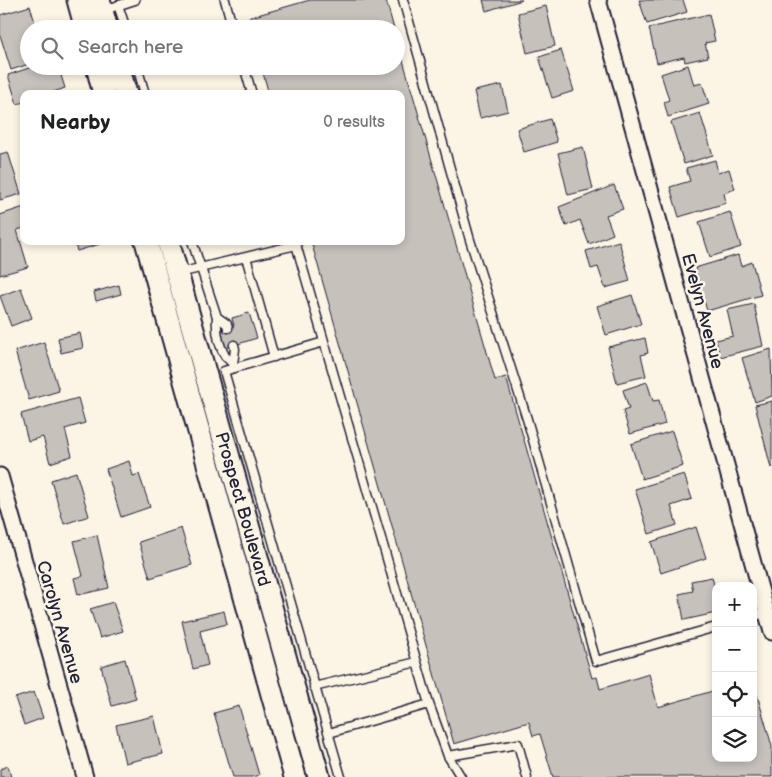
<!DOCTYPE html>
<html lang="en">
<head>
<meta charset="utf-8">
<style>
  :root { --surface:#fff; --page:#f6f6f6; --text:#202124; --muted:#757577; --line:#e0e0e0 }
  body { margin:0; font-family:"Balsamiq Sans",sans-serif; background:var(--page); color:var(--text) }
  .controls { position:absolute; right:15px; bottom:15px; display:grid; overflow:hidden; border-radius:10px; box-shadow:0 2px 8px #0003 }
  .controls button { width:45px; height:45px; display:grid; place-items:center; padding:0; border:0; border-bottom:1px solid var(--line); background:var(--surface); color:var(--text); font:25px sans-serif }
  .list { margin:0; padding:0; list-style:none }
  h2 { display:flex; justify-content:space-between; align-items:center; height:65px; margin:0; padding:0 20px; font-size:21px }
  h2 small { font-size:16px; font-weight:400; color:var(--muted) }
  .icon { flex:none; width:28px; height:28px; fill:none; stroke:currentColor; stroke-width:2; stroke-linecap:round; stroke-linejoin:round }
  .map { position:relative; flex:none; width:772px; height:777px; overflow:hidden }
  .search { position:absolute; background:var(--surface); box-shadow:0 2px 8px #0003; left:20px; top:20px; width:385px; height:55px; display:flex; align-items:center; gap:12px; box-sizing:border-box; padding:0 18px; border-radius:28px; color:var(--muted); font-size:19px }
  .panel { position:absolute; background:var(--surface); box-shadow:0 2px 8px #0003; left:20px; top:90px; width:385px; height:155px; border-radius:10px }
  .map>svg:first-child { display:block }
  .building { fill:#c6c1bb; stroke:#22223b }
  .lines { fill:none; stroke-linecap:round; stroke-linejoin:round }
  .lane-casing { stroke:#22223b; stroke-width:11 }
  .street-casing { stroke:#22223b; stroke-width:19 }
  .secondary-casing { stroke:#22223b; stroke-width:25 }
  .lane { stroke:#fcf5e5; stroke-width:8 }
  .street { stroke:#fcf5e5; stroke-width:15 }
  .secondary { stroke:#fcf5e5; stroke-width:21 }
  .labels { text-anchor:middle; stroke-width:5; stroke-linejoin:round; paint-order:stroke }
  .street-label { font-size:18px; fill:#22223b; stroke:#fcf5e5 }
</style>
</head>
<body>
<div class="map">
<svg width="772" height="777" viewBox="0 0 772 777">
  <rect width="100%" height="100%" fill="#fcf5e5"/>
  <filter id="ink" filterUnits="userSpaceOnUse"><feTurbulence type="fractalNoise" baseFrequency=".02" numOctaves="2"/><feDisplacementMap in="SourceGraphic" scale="10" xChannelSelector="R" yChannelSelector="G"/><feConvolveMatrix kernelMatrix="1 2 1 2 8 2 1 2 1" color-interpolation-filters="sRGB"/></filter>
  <g filter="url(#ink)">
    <path class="building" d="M310,0h76l8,29h-144l-3,-11z
      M483,0h39l-36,11z
      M639,0h44l4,12 -40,12z
      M30,6l7,23h-8v35l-18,6 -11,-35v-20z
      M546,6l9,40 -28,7 -9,-40z
      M709,14l6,27 -10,2 3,14 -23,5 -1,-5 -27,6 -8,-35z
      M396,36l99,344 11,-3 86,301 5,-1 3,12 49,-15 9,33 58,-17v68h37v-69l2,-1 17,58v31h-219l-13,-43 -7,2 -4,-14 -75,22 -143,-503h90v-147h-132l-8,-28h135z
      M561,50l13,41 -22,7 -13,-41z
      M688,65l6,20 8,-2 7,21 -41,13 -4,-15 5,-2 -8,-26z
      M35,66h23l7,22 -17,6h-24v8l-7,2 -9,-29z
      M502,85l6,26 -28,7 -6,-27z
      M700,113l13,42 -29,9 -13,-42z
      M550,119l7,23 -33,10 -7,-23z
      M583,147l10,42 -25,6 -10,-42z
      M8,152l13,42 -21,6v-46z
      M715,160l3,13 11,-4 6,20 -11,4 2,10 -47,14 -9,-30 20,-6 -4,-13z
      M614,185l9,24 -17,6 7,19 -24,10 -9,-24 -14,6 -7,-19z
      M24,207v21l-7,2 11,37 -28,8v-60z
      M730,212l11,35 -31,10 -11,-35z
      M74,241h25l1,3 -23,7z
      M619,241l11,40 -25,7 -7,-21 -7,2 -5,-18z
      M738,255l3,11 11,-4 9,33 -54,16 -12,-43z
      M119,285l2,9 -25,7 -2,-9z
      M21,288l11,30 -21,8 -11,-30z
      M632,295l9,29 -35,11 -9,-29z
      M754,304l9,42 -43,11 -4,-17 17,-4 -6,-26z
      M249,313l8,25 -32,10 -5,-18 14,-4 -2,-8z
      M80,333l3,15 -22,5 -3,-15z
      M645,338l3,15 -7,2 5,21 -29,7 -9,-36z
      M44,342l15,49 -30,9 -14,-49z
      M771,349l1,47 -17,6 -13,-44z
      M647,382l6,19 6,-1 6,24 -35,10 -7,-23 6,-2 -6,-19z
      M78,398l7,25 -20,6 7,27 -22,7 -7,-26 -15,4 -7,-27z
      M772,401v66l-1,1 -16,-63z
      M672,431l11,35 -41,13 -11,-35z
      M129,461l4,15 6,-2 11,33 -29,10 -15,-48z
      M76,472l13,44 -25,8 -13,-44z
      M684,474l8,25 -21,7 6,19 -28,9 -14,-45z
      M696,527l10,31 -45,15 -10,-31z
      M181,528l11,37 -42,13 -11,-36z
      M97,535l12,53 -31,7 -4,-17 9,-2 -9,-35z
      M712,577l4,16v20l-32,7 -5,-26 14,-3 -2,-10z
      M113,602l10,29 -23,7 -10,-29z
      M224,611l3,13 -27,7 8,34 -15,4 -11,-48z
      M125,659l11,40 -24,7 -11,-40z
      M34,692l9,26 -19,7 -9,-27z
      M239,706l20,69 -7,2h-19l-19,-64z
      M154,716l9,38 -38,9 -9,-38z
      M8,766l3,11h-11v-8z"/>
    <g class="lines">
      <g class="lane-casing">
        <path id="lane" d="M225,0l8,29
          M403,0l67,240 57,179 69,242 120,-34
          M118,5l8,24
          M104,10l31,-10
          M137,66l8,28
          M244,66l8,28
          M192,241l25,76 10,7 1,4
          M295,241l134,463 19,52 13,21
          M246,257l28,100
          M179,273l117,-28
          M217,317c-1,13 1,27 8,39 4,4 8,7 10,12
          M324,342l-100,29 117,406
          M233,364l2,-15 -1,-4
          M753,616l14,-3
          M314,687l103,-25
          M329,733l100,-29
          M448,756l70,-12 9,33"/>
      </g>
      <g class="street-casing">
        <path id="street" d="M598,0l174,632
          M0,476l85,301"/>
      </g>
      <g class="secondary-casing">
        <path id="secondary" d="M78,0l8,29
          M99,0l8,29
          M97,66l7,28
          M118,66l8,28
          M146,241l149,536
          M168,241l151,536"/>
      </g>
      <use href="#lane" class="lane"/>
      <use href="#street" class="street"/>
      <use href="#secondary" class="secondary"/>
    </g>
  </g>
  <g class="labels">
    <g class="street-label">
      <text transform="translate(703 311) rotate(75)" y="6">Evelyn Avenue</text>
      <text transform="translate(243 509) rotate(74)" y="6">Prospect Boulevard</text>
      <text transform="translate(60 622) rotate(74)" y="6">Carolyn Avenue</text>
    </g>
  </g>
</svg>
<div class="controls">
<button>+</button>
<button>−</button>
<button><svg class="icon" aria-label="locate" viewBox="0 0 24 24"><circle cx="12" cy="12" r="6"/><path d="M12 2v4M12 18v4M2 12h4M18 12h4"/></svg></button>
<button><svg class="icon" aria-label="layers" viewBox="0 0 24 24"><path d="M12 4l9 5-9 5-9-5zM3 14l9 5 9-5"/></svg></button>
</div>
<div class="search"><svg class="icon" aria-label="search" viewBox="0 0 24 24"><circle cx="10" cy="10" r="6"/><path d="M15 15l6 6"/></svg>Search here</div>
<section class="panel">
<h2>Nearby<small>0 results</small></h2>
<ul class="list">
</ul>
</section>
</div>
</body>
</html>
